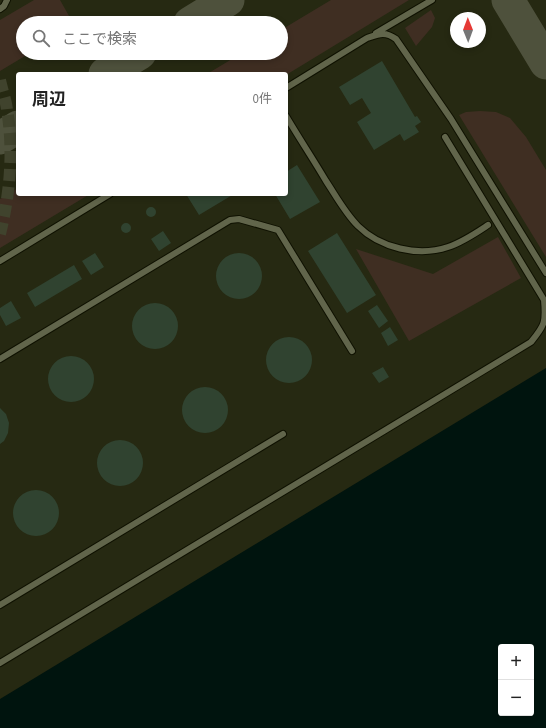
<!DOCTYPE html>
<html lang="ja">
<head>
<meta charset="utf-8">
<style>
  :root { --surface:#fff; --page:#f6f6f6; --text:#222; --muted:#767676; --line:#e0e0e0 }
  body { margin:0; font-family:"Source Sans 3","Noto Sans JP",sans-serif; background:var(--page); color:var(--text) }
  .controls { position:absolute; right:12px; bottom:12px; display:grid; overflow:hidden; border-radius:4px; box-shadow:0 2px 6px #0003 }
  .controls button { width:36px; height:36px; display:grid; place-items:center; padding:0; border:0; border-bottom:1px solid var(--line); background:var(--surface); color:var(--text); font:20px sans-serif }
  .compass { position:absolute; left:450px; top:12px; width:36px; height:36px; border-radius:50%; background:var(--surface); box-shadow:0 2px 6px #0003; rotate:359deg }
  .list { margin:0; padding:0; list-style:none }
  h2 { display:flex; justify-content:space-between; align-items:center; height:52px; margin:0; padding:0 16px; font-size:17px }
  h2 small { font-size:13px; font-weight:400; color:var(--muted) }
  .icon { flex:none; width:22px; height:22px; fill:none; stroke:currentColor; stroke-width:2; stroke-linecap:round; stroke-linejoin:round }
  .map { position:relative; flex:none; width:546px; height:728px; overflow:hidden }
  .search { position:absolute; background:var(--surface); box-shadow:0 2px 6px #0003; left:16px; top:16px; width:272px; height:44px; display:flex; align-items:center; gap:10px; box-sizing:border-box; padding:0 14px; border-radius:22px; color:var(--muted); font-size:15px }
  .panel { position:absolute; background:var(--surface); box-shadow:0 2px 6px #0003; left:16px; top:72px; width:272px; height:124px; border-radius:4px }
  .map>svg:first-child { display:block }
  .green { fill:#3f2e22 }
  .water { fill:#00140e; fill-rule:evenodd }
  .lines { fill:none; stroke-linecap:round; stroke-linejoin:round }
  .taxiway { stroke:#4e513c; stroke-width:33 }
  .building { fill:#304330 }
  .secondary-tunnel { stroke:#40432d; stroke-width:12; stroke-dasharray:12 6; stroke-linecap:butt }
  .lane-casing { stroke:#0f1100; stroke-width:8 }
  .lane { stroke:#61654b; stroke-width:6 }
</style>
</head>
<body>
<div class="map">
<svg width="546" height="728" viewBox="0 0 546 728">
  <rect width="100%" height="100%" fill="#262912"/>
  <path class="green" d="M34,0h26l13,23h-50v30h7l-30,18v-51z
    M331,0h78l-123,75 -79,-1 35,-21h39v-23z
    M431,10l4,8 -3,9 -16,19 -11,-18z
    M480,111l16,1 14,6 16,19 20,33v87l-87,-142 7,-3z
    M18,188v6h72l-90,54v-49z
    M498,237l23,41 -112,63 -53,-92 77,25z"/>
  <path class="water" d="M546,368v360h-546v-29zM501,647h30v66h-30z"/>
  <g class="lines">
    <path class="taxiway" d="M508,0l38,63
      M190,23l38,-23
      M105,74l35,-21
      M0,138l18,-11"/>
  </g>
  <path class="building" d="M382,61l33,56 2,-1 4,6 -6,4 4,6 -15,9 -4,-7 -26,16 -17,-28 14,-9 -9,-15 -12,7 -11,-18z
    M297,165l23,37 -30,17 -15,-25h11v-22z
    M186,194h48l-35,21z
    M146 212a5 5 0 1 1 10 0a5 5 0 1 1-10 0Z
    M121 228a5 5 0 1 1 10 0a5 5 0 1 1-10 0Z
    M163,231l8,12 -12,8 -8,-12z
    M337,233l39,62 -29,18 -39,-62z
    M95,253l9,14 -13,8 -9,-14z
    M216 276a23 23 0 1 1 46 0a23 23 0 1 1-46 0Z
    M74,265l8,14 -47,28 -8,-14z
    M11,301l10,17 -15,8 -6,-11v-7z
    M132 326a23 23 0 1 1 46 0a23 23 0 1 1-46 0Z
    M377,305l11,16 -9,7 -11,-17z
    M390,327l8,13 -10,6 -7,-13z
    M266 360a23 23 0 1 1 46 0a23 23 0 1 1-46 0Z
    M48 379a23 23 0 1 1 46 0a23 23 0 1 1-46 0Z
    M383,367l6,10 -10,6 -7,-10z
    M182 410a23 23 0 1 1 46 0a23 23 0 1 1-46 0Z
    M0,408l6,6 3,9 -1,10 -4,8 -4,3z
    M97 463a23 23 0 1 1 46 0a23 23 0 1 1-46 0Z
    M13 513a23 23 0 1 1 46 0a23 23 0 1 1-46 0Z"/>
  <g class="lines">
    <path class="secondary-tunnel" d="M0,80c2,10 6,20 7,30 7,40 3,84 -7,124"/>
    <g class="lane-casing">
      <path id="lane" d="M0,9l4,-3 3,-6
        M376,33l56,-33
        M286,88l81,-50c12,-4 18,-7 29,1l55,80 95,154
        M286,116c13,22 27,43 40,65 10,15 19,32 32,45 22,22 60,31 90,21 15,-5 28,-14 40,-22
        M0,261l110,-67
        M0,359l230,-139 9,-1 39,11 74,121
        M0,605l283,-171
        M0,663l531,-321c14,-17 15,-20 13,-42l-99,-163"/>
    </g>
    <use href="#lane" class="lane"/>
  </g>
</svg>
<div class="controls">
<button>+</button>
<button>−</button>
</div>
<svg class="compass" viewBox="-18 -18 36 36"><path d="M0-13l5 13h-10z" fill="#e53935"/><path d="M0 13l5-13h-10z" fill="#767676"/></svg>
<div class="search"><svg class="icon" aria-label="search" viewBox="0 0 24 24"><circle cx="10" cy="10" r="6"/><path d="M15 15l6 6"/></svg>ここで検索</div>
<section class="panel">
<h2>周辺<small>0件</small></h2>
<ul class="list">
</ul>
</section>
</div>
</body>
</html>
